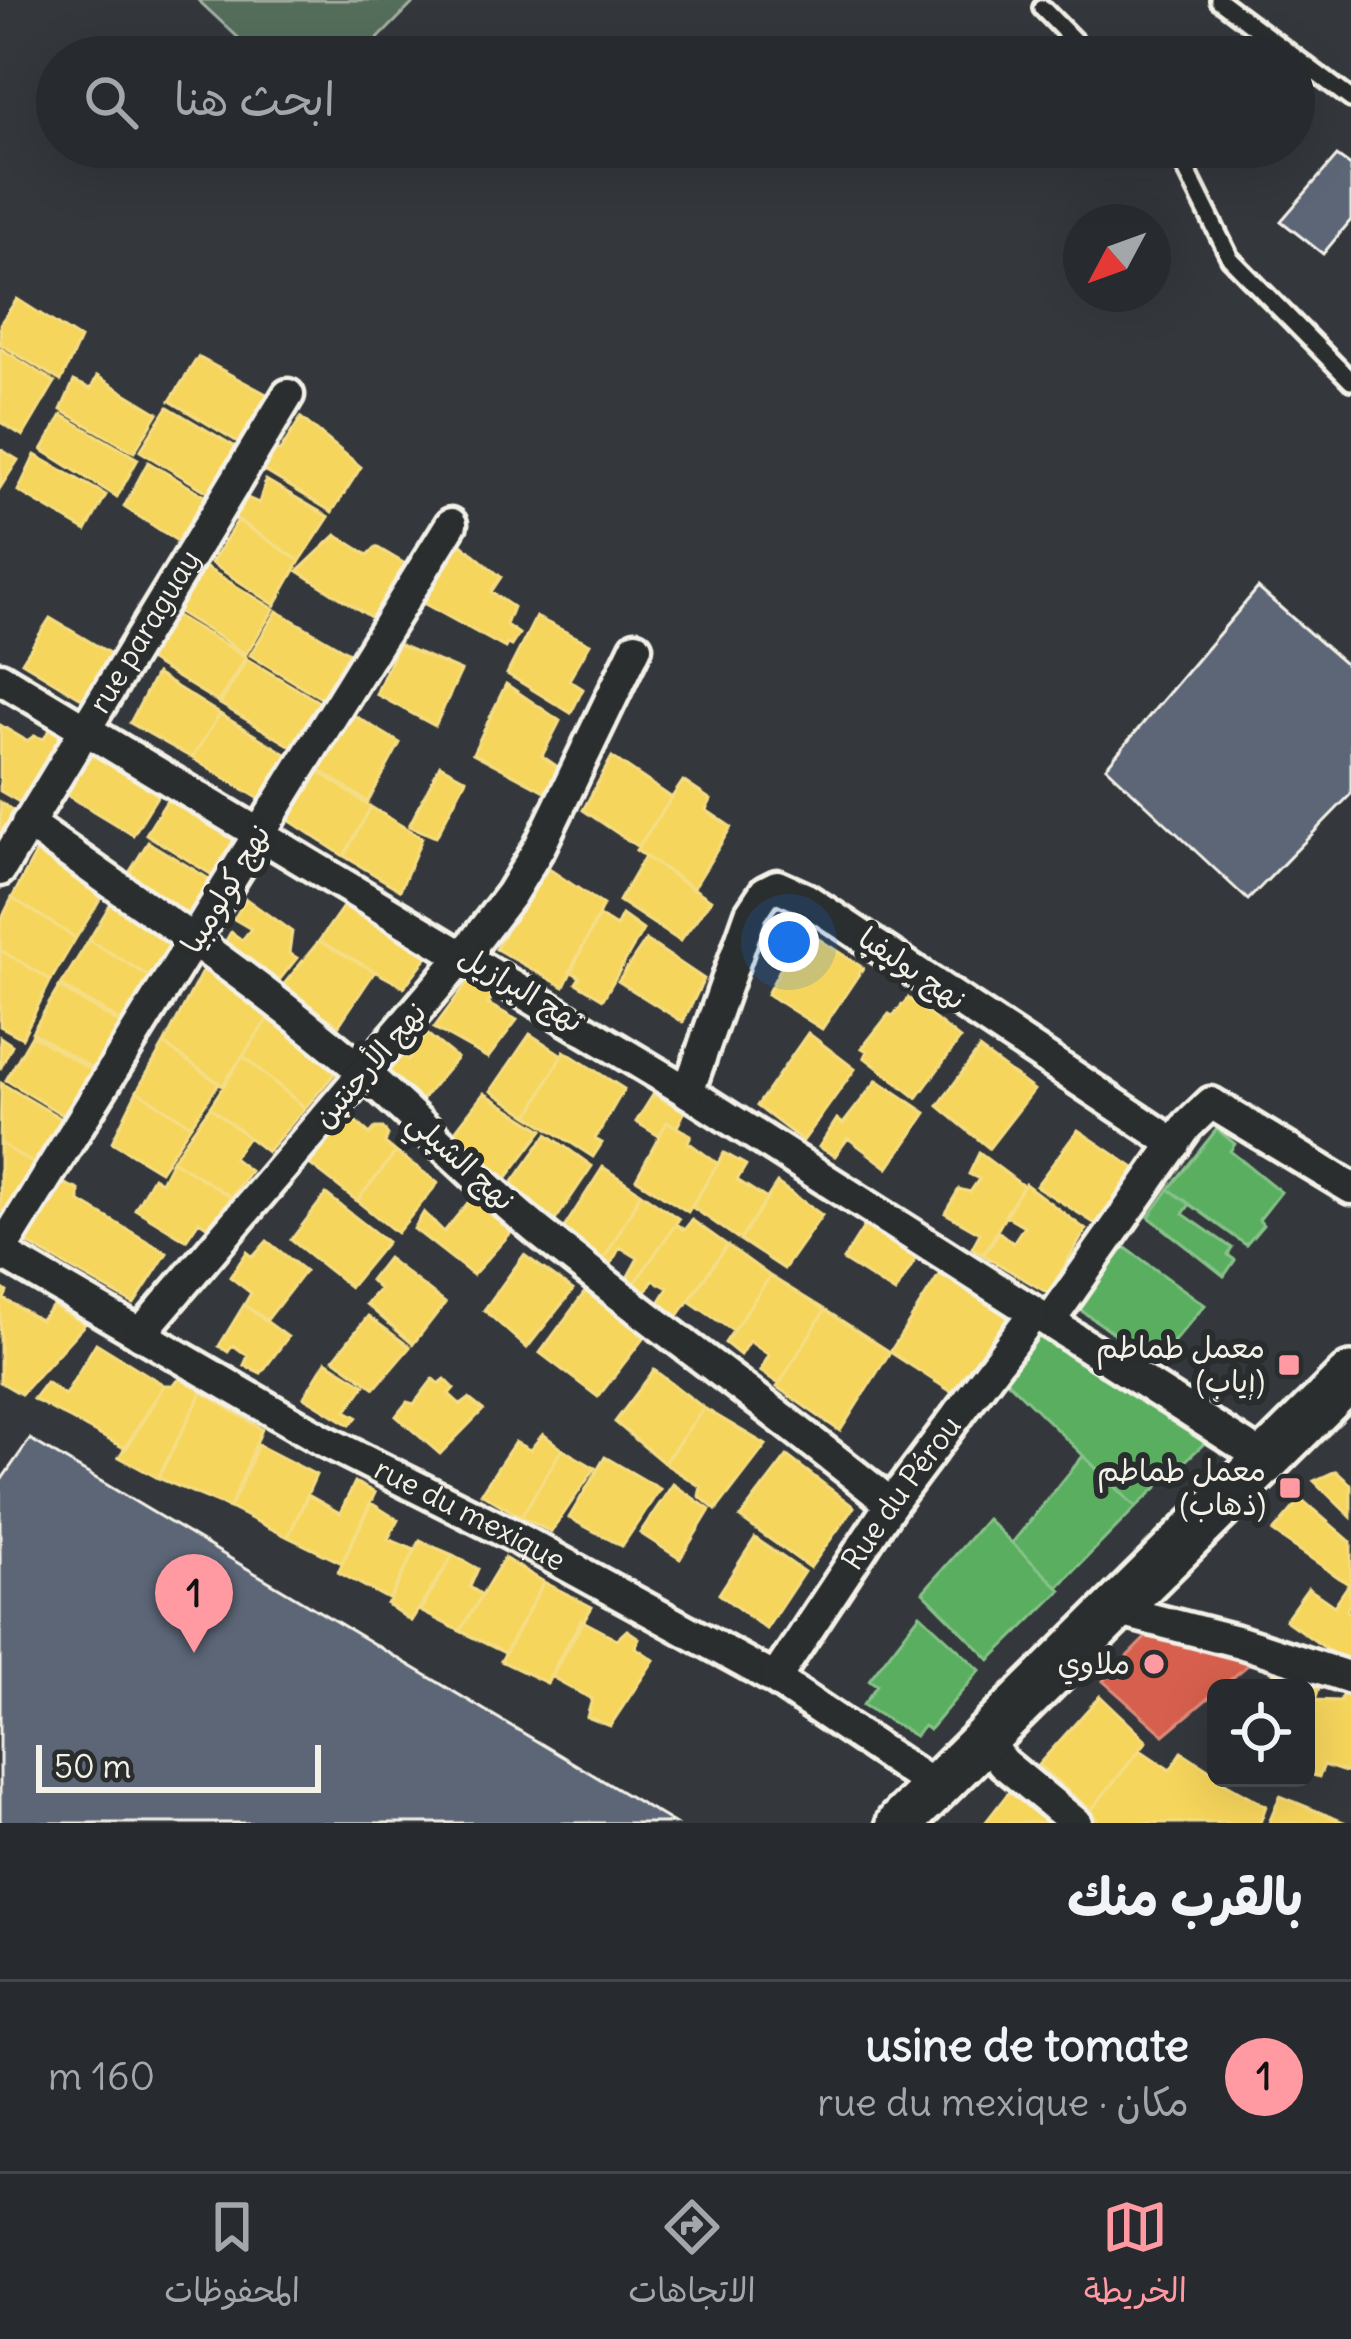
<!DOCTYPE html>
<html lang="ar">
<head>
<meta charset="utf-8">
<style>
  :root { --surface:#272a2e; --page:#33363a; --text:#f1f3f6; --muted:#a4a7aa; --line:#43464a; --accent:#ff9aa2 }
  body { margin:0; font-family:Delius,"Playpen Sans Arabic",sans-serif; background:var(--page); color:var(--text); direction:rtl }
  .controls { position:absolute; right:36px; bottom:36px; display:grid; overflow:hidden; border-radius:18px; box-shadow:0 12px 48px #0002 }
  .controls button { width:108px; height:108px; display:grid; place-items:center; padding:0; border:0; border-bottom:3px solid var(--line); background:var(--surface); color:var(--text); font:60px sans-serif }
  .compass { position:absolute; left:1063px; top:204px; width:108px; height:108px; border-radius:50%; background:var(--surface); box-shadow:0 12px 48px #0002; rotate:229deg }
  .scale { position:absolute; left:36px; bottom:30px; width:285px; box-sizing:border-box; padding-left:12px; border:6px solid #f4f1e8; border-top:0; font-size:33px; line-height:42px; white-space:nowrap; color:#f4f1e8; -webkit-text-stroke:9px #2a2d2e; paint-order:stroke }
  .you { position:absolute; left:789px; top:942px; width:42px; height:42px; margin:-30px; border:9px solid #fff; border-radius:50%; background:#1a73e8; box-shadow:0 0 0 18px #1a73e833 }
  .badge { display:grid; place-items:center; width:78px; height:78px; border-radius:50%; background:var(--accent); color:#111; font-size:39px; font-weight:700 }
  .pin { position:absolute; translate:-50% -99px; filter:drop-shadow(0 3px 6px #0008) }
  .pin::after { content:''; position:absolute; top:63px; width:42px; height:36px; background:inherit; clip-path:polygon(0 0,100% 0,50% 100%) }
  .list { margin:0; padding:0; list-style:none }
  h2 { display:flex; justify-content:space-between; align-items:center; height:156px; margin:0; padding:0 48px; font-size:51px }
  h2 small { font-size:39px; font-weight:400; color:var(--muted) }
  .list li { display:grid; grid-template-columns:78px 1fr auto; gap:36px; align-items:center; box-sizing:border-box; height:192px; padding:0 48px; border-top:3px solid var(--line) }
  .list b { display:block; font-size:45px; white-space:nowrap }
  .list p { margin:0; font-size:39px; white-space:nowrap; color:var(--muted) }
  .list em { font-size:39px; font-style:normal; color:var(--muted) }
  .icon { flex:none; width:66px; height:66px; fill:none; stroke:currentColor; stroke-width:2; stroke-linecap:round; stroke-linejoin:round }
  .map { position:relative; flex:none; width:1351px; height:1823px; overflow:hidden; direction:ltr }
  .search { position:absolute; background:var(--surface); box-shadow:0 12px 48px #0002; left:36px; right:36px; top:36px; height:132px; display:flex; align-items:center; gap:30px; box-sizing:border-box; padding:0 42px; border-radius:66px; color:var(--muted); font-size:45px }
  .sheet { height:348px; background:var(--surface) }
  nav { display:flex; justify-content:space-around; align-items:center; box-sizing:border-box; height:168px; border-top:3px solid var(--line); background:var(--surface); font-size:33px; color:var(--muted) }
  nav a { display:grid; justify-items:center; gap:6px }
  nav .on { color:var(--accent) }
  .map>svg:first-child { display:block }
  .grass { fill:#556e5c; stroke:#a4b0a2; stroke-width:3 }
  .homes { fill:#f6d55c; stroke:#f5dd86; stroke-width:3 }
  .shops { fill:#d6604d; stroke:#df8c7c; stroke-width:3 }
  .public { fill:#5aae61; stroke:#88c28a; stroke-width:3 }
  .building { fill:#5c6677; stroke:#f4f1e8; stroke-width:3 }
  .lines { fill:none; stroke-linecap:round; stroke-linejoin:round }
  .service-casing { stroke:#f4f1e8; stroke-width:24 }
  .minor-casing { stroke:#f4f1e8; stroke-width:39 }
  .secondary-casing { stroke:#f4f1e8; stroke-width:54 }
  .service { stroke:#2a2d2e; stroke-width:15 }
  .minor { stroke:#2a2d2e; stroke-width:30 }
  .secondary { stroke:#2a2d2e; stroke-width:45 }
  .poi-dot { fill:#ff9aa2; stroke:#2a2d2e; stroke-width:4.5 }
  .labels { text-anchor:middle; stroke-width:12; stroke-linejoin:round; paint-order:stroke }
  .street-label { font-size:30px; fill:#f4f1e8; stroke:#2a2d2e }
  .poi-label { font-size:30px; fill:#f4f1e8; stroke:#2a2d2e; text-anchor:end }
</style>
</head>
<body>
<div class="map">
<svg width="1351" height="1823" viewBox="0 0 1351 1823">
  <rect width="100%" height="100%" fill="#34383d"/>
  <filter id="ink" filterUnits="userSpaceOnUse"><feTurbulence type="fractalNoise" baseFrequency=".00833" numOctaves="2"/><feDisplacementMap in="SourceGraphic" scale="24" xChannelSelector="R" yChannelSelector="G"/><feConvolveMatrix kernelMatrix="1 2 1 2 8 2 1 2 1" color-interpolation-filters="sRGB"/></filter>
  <g filter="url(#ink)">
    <path class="grass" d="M198,0h218l-56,57h-101z"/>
    <path class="homes" d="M17,299l63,40 -19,42 -61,-37v-20z
      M0,348l55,34 -32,54 -23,-14z
      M198,357l74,40 -31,47 -71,-43z
      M97,376l61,37 -24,39 -73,-42 13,-29 17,8z
      M168,407l71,42 -28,45 -71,-43z
      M62,415l76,44 -21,38 -75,-47z
      M301,418l60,49 -29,45 -74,-45 9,-17 13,1z
      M0,449l18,11 -18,28z
      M35,455l71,40 -20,36 -68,-40z
      M148,462l62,37 -28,45 -58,-37z
      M266,480l63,37 -29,44 -71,-46 14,-19 16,7z
      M238,520l62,41 -25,44 -64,-42z
      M336,535l32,20 8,-8 31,18 -32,55 -77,-49z
      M460,543l41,34 -10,15 22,15 -7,18 13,9 -8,12 -4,-2 -2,4 -82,-45z
      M203,566l71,43 -28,45 -71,-44z
      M277,611l72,42 -28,45 -71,-43z
      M175,615l71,42 -28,45 -71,-43z
      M536,617l54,27 -21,36 14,9 -12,24 -64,-39z
      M50,618l71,42 -28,45 -71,-43z
      M398,644l63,27 -26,55 -59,-32z
      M247,659l72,43 -28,44 -71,-42z
      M156,674l64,40 -28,44 -62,-35z
      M506,684l54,37 -18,35 23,16 -15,22 -77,-41z
      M220,714l71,43 -28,44 -71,-43z
      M352,714l48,29 -32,59 -49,-32z
      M54,721l19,14 -45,72 -28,-16v-66l27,16 7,-5 10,3z
      M90,748l71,42 -28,45 -71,-43z
      M612,757l60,41 -34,49 -55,-37z
      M308,764l63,43 -27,49 -63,-41z
      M440,765l26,14 -30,58 -27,-11z
      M683,781l28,19 -5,10 25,17 -38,62 -57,-39z
      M173,791l72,42 -28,45 -71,-44z
      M0,802l24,16 -24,41z
      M371,807l51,31 -22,52 -56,-34z
      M148,842l71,43 -28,45 -70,-44z
      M36,853l68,41 -28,44 -64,-40z
      M645,856l66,44 -31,41 -61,-40z
      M543,865l60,40 -39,82 -68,-38z
      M116,895l72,43 -28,45 -71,-43z
      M12,898l64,40 -25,42 -51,-30v-28z
      M246,899l46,33 -3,21 8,5 -20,25 -53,-39 7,-12 11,8 9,-11 -17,-10z
      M347,901l83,52 -26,34 -85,-46z
      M622,915l21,15 -40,69 -27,-16 4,-6 -10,-6 29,-55 17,11z
      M802,928l61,40 -41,61 -55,-35z
      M89,940l71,43 -28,45 -71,-43z
      M646,940l58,39 -21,43 -65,-41z
      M319,941l56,30 -36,54 -59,-36z
      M0,950l51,30 -29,58 -22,-12z
      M206,964l68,46 -52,76 -58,-42z
      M470,979l27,11 -9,14 29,16 -29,38 -54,-30z
      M59,987l72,43 -28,45 -71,-43z
      M908,998l52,41 -43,59 -53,-41 3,-6 -5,-3 27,-34 4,2z
      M274,1010l70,53 -39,45 -62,-52z
      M808,1033l47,36 -52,72 -46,-35z
      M427,1034l30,24 -43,51 -37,-32 20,-26 11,9z
      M530,1034l32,21 -33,61 -38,-25z
      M32,1035l70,41 -28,46 -68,-42z
      M0,1037l12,8 -12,24z
      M164,1044l55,39 -28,42 -54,-34z
      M979,1049l55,41 -45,58 -51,-42z
      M564,1051l60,38 -29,50 7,4 -9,14 -64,-41z
      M243,1056l62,52 -38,44 -57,-45z
      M877,1080l49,33 -38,55 -40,-30 -13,18 -16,-9 18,-28 6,5z
      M1,1083l71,42 -28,45 -44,-27z
      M137,1091l54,34 -31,46 -48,-29z
      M484,1093l59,37 -39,51 -53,-45z
      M653,1095l32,16 -8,16 -10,-5 -8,14 -23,-14z
      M210,1107l38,30 -15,21 17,13 -19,26 -59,-37z
      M348,1115l22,19 5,-6h8l5,7 -3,8 11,9 -39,49 -49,-38z
      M667,1122l24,13 -3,7 30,22 -30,48 -52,-33z
      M1078,1130l62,42 -38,56 -66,-42z
      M547,1134l45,32 -44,65 -43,-38z
      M0,1143l37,23 -32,47 -5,-3z
      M396,1152l42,31 -41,50 -40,-32z
      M724,1153l22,12 -9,15 30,19 -27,41 -48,-33z
      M979,1153l44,33 -40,69 -11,-7 8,-15 -35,-20 14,-24 11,3 9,-13 -10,-5z
      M172,1160l59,37 -23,30 -9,-6 -13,19 -51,-31 18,-32 8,5z
      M603,1167l38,26 -39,70 -42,-29z
      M63,1183l16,7v11l88,52 -33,51 -109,-62z
      M777,1183l45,32 -38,54 -44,-29z
      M1025,1184l61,46 -38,63 -65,-38 16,-23 14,11 11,-17 -19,-11z
      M641,1193l38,26 -44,64 -8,-5 11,-20 -18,-11 -10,19 -8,-3z
      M326,1194l61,48 -37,45 -59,-47z
      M475,1194l41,33 -43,48 -59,-46 10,-17 20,20z
      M692,1220l35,25 -51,74 -19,-13 11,-18 -15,-8 -9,14 -12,-7 44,-63 8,6z
      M867,1222l53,30 -25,41 -52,-33z
      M267,1241l38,30 -38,49 -23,-15 7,-12 -21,-16 17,-25 6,5z
      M727,1245l43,31 -37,55 -44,-30z
      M524,1255l49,35 -46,58 -43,-38z
      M387,1258l58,45 -32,41 -47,-40 13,-15 -9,-9z
      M942,1270l72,45 -53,83 -71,-46z
      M770,1276l55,34 -46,74 -19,-13 9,-16 -20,-14 -9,14 -15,-12z
      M590,1285l62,42 -54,70 -58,-44z
      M0,1287l7,5 -3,7 36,21 13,-14 32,18 -64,70 -21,-12z
      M244,1305l44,32 -27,36 -17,-8 4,-9 -15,-11 -5,7 -9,-6z
      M825,1310l65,42 -50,79 -63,-44z
      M368,1316l42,31 -35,41 -41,-29z
      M96,1343l68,42 -38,64 -93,-50 13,-17 19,13z
      M326,1361l39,24 -19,26 11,6 -7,8 -46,-28z
      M654,1370l50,38 -40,55 -49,-41z
      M181,1378l23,11 -46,89 -39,-21 45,-72h9z
      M433,1379l6,5 6,-5 9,9 -5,6 12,11 8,-6 14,11 -43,44 -44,-38 11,-14 7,2z
      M202,1392l60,37 -32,79 -72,-30z
      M704,1408l62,37 -50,65 -17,-14 2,-9 -37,-24z
      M543,1434l19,15 -41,68 -40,-24 34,-51 15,8z
      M258,1445l58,30 -28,62 -58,-29z
      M562,1449l33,19 -44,64 -30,-15z
      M787,1456l67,51 -44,61 -70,-50z
      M605,1457l55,32 -38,57 -53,-28z
      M1336,1471l15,14v32l-37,-36z
      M355,1482l20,11 -33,70 -54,-26 20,-42 32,18z
      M673,1484l37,26 -30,49 -40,-26z
      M1301,1499l50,43v44l-78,-54z
      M371,1503l27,17 -10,19 27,11 -25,50 -52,-28z
      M755,1538l49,34 -38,57 -47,-35z
      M420,1541l33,14 -42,66 -24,-17z
      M453,1555l25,14 -8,18 12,8 -22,36 -40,-20z
      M504,1558l40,24 -39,71 -45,-22z
      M544,1582l48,25 -45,76 -46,-22z
      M1349,1584l2,18 -4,8 4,5v51l-66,-46 23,-32 26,18z
      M581,1620l36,19 10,-9 12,8 -4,9 19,13 -44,66 -23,-9 5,-18 -42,-23z
      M1274,1672l45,16 -4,12 25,1 5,-14 6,3v84l-27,-9 -5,12 -13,-4v-85h-38z
      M1100,1696l47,45 -56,69 -53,-45z
      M1140,1750l30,20 12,-18 34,22v4l50,28 -6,17h-161l-8,-13z
      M1012,1788l50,35h-77z
      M1280,1796l66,27h-77z"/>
    <path class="shops" d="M1152,1631l97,33 -85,71 -61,-54z"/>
    <path class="public" d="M1217,1129l18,15 -5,7 51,41 -22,28 4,5 -17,20 -77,-56z
      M1169,1189l21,15 -7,10 49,34 -4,7 7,5 -11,16 -75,-59z
      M1123,1246l82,59 -49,57 -77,-53z
      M1037,1328l173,110 -74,69 -133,-130z
      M1083,1456l53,51 -78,80 -46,-44z
      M987,1519l74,71 -71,70 -67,-68z
      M920,1614l60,56 -51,60 -5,-4 -9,10 -52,-31 14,-20 -8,-5z"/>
    <path class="building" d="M1337,156l14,10v54l-28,34 -42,-33z
      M1258,588l93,81v125l-103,106 -142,-133z
      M30,1439l644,384h-674v-341z"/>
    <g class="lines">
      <g class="service-casing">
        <path id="service" d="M1219,0l132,99
          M1042,8l48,49
          M1175,147l55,111 121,123"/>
      </g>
      <g class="minor-casing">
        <g id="minor">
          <path id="s1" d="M451,524l-451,728 323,188 185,93 267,146 160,108"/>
          <path d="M0,678l688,414 578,368"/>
          <path d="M27,823c114,81 230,158 336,249 62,54 119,114 183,165 113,91 232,175 345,267"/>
          <path id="s2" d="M0,870l288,-475"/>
          <path d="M688,1092l63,-179 14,-21 12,-6 29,13 369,245"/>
          <path d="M1050,1321l137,-195 24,-23 140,85"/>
          <path d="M140,1334l325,-380 46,-60 29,-48 96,-199"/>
          <path d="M1116,1610l124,32 111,36"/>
          <path id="s3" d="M775,1679l116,-175 143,-191"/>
          <path d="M984,1739l19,24 73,60"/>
        </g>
      </g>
      <g class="secondary-casing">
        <path id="secondary" d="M900,1823l451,-447"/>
      </g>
      <use href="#service" class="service"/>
      <use href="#minor" class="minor"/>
      <use href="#secondary" class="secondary"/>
    </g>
  </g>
  <g class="poi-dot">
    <rect x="1277" y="1353" width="24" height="24" rx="6"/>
    <rect x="1278" y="1476" width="24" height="24" rx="6"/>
    <circle cx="1154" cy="1664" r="12"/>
  </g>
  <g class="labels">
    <g class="street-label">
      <text dy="10" stroke="none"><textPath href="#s2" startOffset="279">rue paraguay</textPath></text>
      <text transform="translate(226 889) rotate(-59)" y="10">نهج كولومبيا</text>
      <text transform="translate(912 969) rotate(34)" y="10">نهج بوليفيا</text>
      <text transform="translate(521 989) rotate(31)" y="10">نهج البرازيل</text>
      <text transform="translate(370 1065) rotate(-49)" y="10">نهج الأرجنتين</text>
      <text transform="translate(461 1161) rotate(42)" y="10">نهج الشيلي</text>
      <text dy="10" stroke="none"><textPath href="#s3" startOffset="225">Rue du Pérou</textPath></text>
      <text dy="10" stroke="none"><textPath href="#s1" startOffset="1395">rue du mexique</textPath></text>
    </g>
    <g class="poi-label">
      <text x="1265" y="1358">معمل طماطم<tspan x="1265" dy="34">(إياب)</tspan></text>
      <text x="1266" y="1481">معمل طماطم<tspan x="1266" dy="34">(ذهاب)</tspan></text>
      <text x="1130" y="1674">ملاوي</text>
    </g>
  </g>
</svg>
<div class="controls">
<button><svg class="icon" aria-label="locate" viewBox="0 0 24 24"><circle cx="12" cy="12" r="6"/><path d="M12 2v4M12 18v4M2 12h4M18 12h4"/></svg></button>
</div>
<svg class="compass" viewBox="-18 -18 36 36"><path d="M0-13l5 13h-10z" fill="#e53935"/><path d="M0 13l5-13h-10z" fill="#a4a7aa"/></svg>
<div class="scale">50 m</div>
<div class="you"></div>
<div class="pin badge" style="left:194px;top:1653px">1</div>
<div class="search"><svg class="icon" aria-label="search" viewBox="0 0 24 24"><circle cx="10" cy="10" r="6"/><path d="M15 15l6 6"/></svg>ابحث هنا</div>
</div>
<section class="sheet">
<h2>بالقرب منك<small></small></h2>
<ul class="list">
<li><span class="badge">1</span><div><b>usine de tomate</b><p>مكان · rue du mexique</p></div><em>160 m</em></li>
</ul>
</section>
<nav>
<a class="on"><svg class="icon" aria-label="map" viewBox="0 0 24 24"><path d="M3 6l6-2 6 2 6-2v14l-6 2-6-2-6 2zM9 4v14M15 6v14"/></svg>الخريطة</a>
<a><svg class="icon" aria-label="directions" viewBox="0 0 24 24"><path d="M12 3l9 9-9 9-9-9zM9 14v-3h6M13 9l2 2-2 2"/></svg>الاتجاهات</a>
<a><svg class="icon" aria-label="saved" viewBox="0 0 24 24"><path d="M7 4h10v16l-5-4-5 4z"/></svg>المحفوظات</a>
</nav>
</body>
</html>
